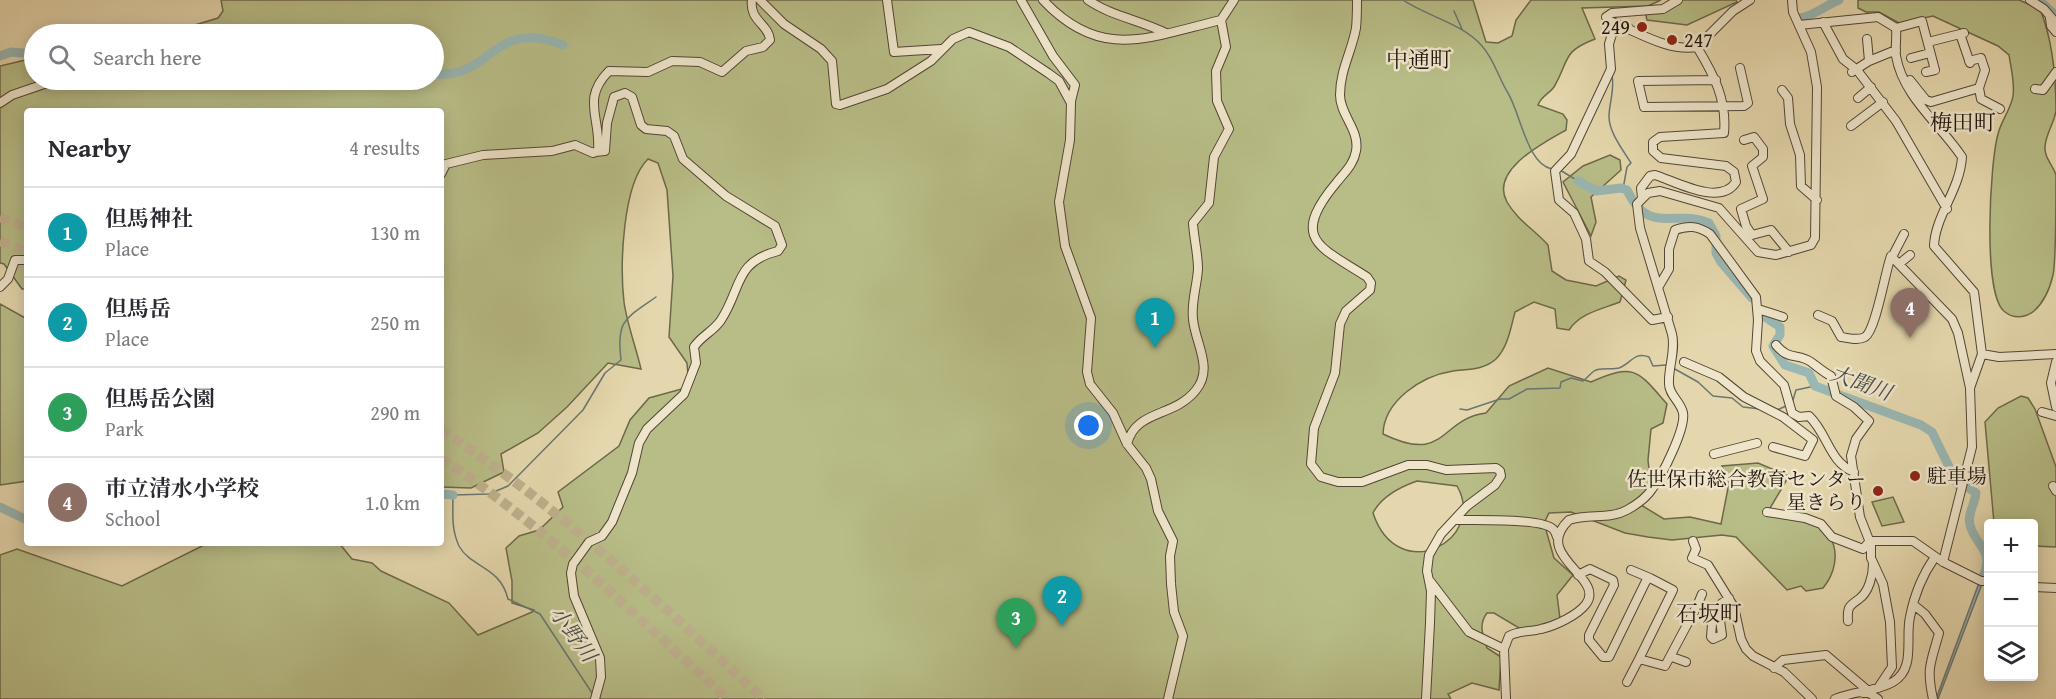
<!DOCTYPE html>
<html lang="en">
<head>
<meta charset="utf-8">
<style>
  :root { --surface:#fff; --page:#f2f2f3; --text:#2b2b33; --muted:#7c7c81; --line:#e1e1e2; --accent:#8f2418 }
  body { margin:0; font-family:"Gentium Book Plus","Noto Serif JP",serif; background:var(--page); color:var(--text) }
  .controls { position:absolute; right:18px; bottom:18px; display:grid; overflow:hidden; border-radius:6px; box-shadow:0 3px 15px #0003 }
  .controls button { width:54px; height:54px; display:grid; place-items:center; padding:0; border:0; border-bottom:2px solid var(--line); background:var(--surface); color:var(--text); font:30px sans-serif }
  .you { position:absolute; left:1089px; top:426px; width:21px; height:21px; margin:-15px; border:4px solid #fff; border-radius:50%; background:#1a73e8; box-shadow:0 0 0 9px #1a73e833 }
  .badge { display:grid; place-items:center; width:39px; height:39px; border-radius:50%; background:var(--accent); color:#fff; font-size:20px; font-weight:700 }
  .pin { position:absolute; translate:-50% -50px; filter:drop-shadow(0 2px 3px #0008) }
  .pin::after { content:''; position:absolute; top:32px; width:21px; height:18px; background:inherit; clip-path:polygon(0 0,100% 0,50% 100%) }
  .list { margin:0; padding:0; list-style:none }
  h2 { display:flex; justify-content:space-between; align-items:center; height:78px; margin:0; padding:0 24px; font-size:26px }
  h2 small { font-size:20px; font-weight:400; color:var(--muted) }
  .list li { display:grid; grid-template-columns:39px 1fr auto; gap:18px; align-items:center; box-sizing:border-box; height:90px; padding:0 24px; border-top:2px solid var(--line) }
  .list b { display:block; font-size:22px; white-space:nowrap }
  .list p { margin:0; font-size:20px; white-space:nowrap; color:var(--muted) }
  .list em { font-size:20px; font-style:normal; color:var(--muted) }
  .icon { flex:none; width:33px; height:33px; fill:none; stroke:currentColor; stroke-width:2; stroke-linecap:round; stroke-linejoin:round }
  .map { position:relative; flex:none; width:2056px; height:699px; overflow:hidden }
  .search { position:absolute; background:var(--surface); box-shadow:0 3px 15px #0003; left:24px; top:24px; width:420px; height:66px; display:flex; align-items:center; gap:15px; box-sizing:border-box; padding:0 21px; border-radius:33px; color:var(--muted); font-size:22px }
  .panel { position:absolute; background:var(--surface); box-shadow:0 3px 15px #0003; left:24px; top:108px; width:420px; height:438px; border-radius:6px }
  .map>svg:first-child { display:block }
  .green { fill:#b8bd87; stroke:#6d684a; stroke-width:1.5; fill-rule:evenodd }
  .water { fill:#99b7b3; stroke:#697671; stroke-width:1.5 }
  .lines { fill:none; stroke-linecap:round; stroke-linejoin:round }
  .stream { stroke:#697671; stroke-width:1.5 }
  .river { stroke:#99b7b3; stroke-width:9 }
  .highway-tunnel { stroke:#beb08d; stroke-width:10; stroke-dasharray:10 5; stroke-linecap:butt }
  .minor-casing { stroke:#534536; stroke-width:10 }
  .minor { stroke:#eee5ca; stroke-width:8 }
  .poi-dot { fill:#8f2418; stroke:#eee5ca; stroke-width:2 }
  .labels { text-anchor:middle; stroke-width:5; stroke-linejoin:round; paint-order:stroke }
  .poi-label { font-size:20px; fill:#22140e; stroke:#eee5ca; text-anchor:end }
  .water-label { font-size:21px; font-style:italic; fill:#4c4d48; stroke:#eee5ca }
  .quarter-label { font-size:22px; fill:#22140e; stroke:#eee5ca }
</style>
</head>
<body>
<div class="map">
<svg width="2056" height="699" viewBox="0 0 2056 699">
  <rect width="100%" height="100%" fill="#e5d7ad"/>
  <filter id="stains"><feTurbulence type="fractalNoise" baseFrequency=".00333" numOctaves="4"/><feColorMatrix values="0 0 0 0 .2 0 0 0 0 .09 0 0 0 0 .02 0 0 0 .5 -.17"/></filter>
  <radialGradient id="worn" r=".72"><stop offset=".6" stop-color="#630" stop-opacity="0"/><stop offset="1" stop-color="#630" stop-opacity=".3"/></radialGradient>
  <path class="green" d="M221,0h1252l13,42 12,1 14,-7 4,-16 15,-20h130l-13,6 -66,2 13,31c-34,13 -25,21 -41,48 -5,7 -13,9 -16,18l25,9 4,6 -1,10c-21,12 -77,40 -59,72 11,19 28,28 41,43l4,26 14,9 30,6 23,-10 7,4 -6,22c-18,7 -40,11 -51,28l-12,-2 -2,-19 -21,-7 -19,10c-4,15 -7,35 -19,47 -12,11 -28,10 -43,12 -32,5 -69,30 -70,63 64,31 56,-15 103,-21l23,-27 39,-18 43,14c44,-20 47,-11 76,22l-4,19 -12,6 -3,31 3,27 -10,18 23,14 26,-2 31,7 8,-41 -7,-17 36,-3 31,13 -23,39c14,2 29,3 43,7 32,9 32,45 14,66l-17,3 -5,-5 -14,4 -51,-53 -14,-2 -50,5 -24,-3 -23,-4 -54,-21 -22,1 -5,10 10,35 19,17 -16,20 3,24 -36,12 -30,-18h-7c-9,12 -4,22 0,35l14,9 -2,33 -27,-7 -24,11 3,5h-1451v-144l17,-6 105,37 86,-43h131l13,16 20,4 9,8 68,32 29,32 54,-23 2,-2 -22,-7v-22l-6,-33 13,-12 20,-6 24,-23 -5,-15 61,-46 11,-26 19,-22 40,-11 -2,-24 -18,-26 4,-61 -6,-86 -9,-27 -10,-4c-26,25 -28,108 -24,143 3,22 12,45 17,67l-33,-6 -41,44 -29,26 -37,21 3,18 -33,16 -30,-1v-376h-414v178h-5l-18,-25 -4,-1v-197l34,-8v22h400v-46h-269l53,-16 5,-7zM1417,481l40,5c31,54 -59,102 -84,27 8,-16 27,-26 44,-32z
    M1678,0h58l1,2 -50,23 -40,-5 -2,-9z
    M1858,0h161l21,9c13,32 16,67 16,102 -2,12 -10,23 -11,35 -1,12 8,19 11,29 0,13 0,86 -3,100 -3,13 -9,27 -19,36 -9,7 -20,8 -29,1 -23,-16 -15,-150 -7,-178 3,-13 13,-25 15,-38 2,-13 -2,-28 -4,-41l-11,-9 -65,-30 -34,7 -20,-11h-13l-8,-4z
    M1610,155l10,5 1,10 -30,27 5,25 -5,14 -28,-54 20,-16z
    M0,304l27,15v162l-27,4z
    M2021,396l7,2 7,11 21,58v80l-22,-1v-22l-40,-1 -9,-101 13,-14z
    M1893,497l11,25 -22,4 -10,-24z"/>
  <path class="water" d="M1979,583l3,1 -44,115h-2z"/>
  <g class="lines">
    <path class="stream" d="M1403,0c25,17 59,23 79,46 12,13 17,33 26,47 13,22 19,71 44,76
      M1454,11l8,18
      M1612,76c3,15 -3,26 -3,41 0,15 14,33 22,46l-4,4 -4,22
      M1560,170l18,11
      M1673,368l25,14 15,14 19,2 11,9 17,2
      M1792,403l4,-13 19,-4
      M1460,409l7,1 33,-11h9l18,-10 33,-1 1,-6 10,-4 12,3c4,-3 7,-7 11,-10 6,-4 18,-1 25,-3 12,-4 15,-17 30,-11l4,9 13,-1
      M1777,410l9,-4
      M592,693l-52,-79 -32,-15c-8,-33 -37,-31 -49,-53 -8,-17 -6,-34 -6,-51l36,-1 19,-8 75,-76 22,-37 16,-13c-5,-40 4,-41 35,-63"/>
    <path class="river" d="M2039,0l17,16
      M1800,18c12,-1 26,-13 39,-18
      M0,56l11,-4 23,2
      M434,74c60,5 58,-57 129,-29
      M1578,181l18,10 25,-3 6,2c22,47 49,18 82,33l7,13v17l5,9 31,36
      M1765,317l15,10v8l-7,11 12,19 24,8 6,13 106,39 11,7 26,53
      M1966,486l10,7c-1,11 -9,21 -6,32 5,21 25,24 13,52
      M441,494l12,1
      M0,507l27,13"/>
    <path class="highway-tunnel" d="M0,217l27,11
      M0,241l27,11
      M441,430c118,76 220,175 323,269
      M441,458c104,69 195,157 286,241"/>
    <g class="minor-casing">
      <path id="minor" d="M760,0l24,24 37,25 11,12 4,43 4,1 47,-16 44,-28 22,-22 16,-7 40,15 39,26 11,8 12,22 -1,37 -11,62 6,44 26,72 -4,54 3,12 23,29 14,31 19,24 5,11 7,32 15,30 -3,15 1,28 3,28 9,24 -15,63
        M887,0l7,52 47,-3
        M1021,0l32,56 22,29 -4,16
        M1043,0c58,62 106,37 178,20l13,-20
        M1088,0c23,16 52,20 78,33
        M1357,0c0,9 0,19 -1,28 -4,23 -16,42 -16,67 0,20 20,35 16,56 -2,13 -12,22 -19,31 -49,58 -16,65 30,95l4,6 -1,7 -24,21 -6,13 -5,49 -21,55 -3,36 10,13 17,5h24l46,-17h19l19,5 50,-2 4,3 1,5 -6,9 -28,21 -26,28 -12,21 -2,16 4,20 -1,32 -4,76
        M1678,0l-15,9 -51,4 -6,4 4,4c26,10 58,31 87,26l36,-36 17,-11
        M2030,0l14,9 12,14
        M2050,18l1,8 5,6
        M1823,22l20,37 14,11 39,51 51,88
        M1799,25l79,-8 18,11c1,9 -1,19 0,28 7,41 45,69 66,101 -2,33 -27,59 -28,89l40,46 8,62 -12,34
        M1629,28l-11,2 -6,4 -3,10 2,25 -40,85 -16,17 4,29 15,13 12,26 3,22 16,11 47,48 16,-3
        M1896,28l26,-7 13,49 -9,2
        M236,34l3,-2
        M1960,34l10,29
        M1867,39l2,22
        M1928,42l36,-9
        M1911,58l19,-5
        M1852,72l17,-11 27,-11
        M1716,80l-78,1 6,26 100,-1 4,-3 -8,-35
        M1910,80l16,20 5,2 48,-14 6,-18 -4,-12 -12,3
        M1979,88l2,11 19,10
        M2035,89l8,1 13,-18
        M1782,90l6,8 2,26 10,31 1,31 16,14
        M1858,98l13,-11
        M0,103l12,-8 44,-15
        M1851,126l32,-24
        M1744,140l10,-3 9,12v8l-11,9 11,33 -22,10 5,17 6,9 19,-5 18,22
        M441,174l5,-10 37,-9 69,-4 23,-6 18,8 5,-2c3,-33 -17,-52 11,-80l39,1 24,-11 28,1 22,10 24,-21 17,-4 7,-7c-1,-16 -21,-19 -18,-40
        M1642,198l-1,-10 9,-12 5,-1c20,6 65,32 81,7l-2,-10 -8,-6 -65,-8 -8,-7v-9l7,-5 64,-4c3,-33 -10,-58 -27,-86
        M1892,257l12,-23
        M1899,264l11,-9
        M1659,286l10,-17v-20l6,-19c14,-5 23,-4 35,4l46,63 2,23 -2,31 4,10 24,24 8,28 7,4 10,-1c19,18 20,46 45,56
        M0,287l8,-8 7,-19h12
        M1758,309l25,8
        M1818,315l14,6 9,16c8,1 17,4 24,0 11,-7 20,-65 26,-81l61,63 6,14 12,55 2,59 -29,115
        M1776,345c13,16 22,8 35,17 7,5 12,10 20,14l5,20 18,11 15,14 -13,18 -5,17 9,61 11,28v13l12,26 7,38 2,45 -14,21
        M1982,354l17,3 57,-3
        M1684,362l35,15 25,20 39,20 30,23 -8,16 -32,-9
        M2056,362l-5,21 5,24
        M2042,412l14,4
        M1127,444c9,-35 47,-26 69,-54 18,-22 -1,-47 -3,-71 -2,-17 4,-33 5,-50 0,-15 -4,-30 -5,-46l16,-20 5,-46 15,-28 -12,-28 -1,-30 10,-24 -5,-27
        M1714,454l43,-11
        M2053,486l3,5
        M1767,512l38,6 16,6 11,13 31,12 7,-8
        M1455,520c18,0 87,-2 98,9 2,2 3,5 4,8
        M1693,541l3,8 -4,9 16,7 26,42 7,32 5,10 7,7 31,16 28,27
        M1870,541h43l30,21 38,19h7
        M1631,570l19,8
        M1578,575l12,-6 23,11 1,5 -25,50v5l14,17h6l37,-76 4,-3 23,12 -34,69 26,7 32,-60 6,2 9,16 -1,13 2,2 9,-4 -4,-29 11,-8
        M1430,581l39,51 35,17
        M2034,587l22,1
        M1914,605l11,9 14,19c-8,30 -13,34 -6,66
        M1697,606l5,-12
        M1848,621c-1,-14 1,-15 11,-22 10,-7 14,-24 14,-35
        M1672,657l14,5
        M1774,668l9,-8 43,-5 40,34
        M1627,682l12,-23
        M1863,693h6l9,6
        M595,699l6,-22 -1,-19 -26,-62 -3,-23 2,-9 16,-22 13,-6 10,-14 20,-49 7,-30 8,-14 37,-35 12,-31 -2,-16c7,-11 20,-16 27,-27 21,-32 13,-58 57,-69l4,-6 -7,-19 -49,-30 -43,-37 -9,-23 -7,-5 -21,-2 -5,-4 -9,-28 -7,-4 -11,4 -7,26 -2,28 -10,1
        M1506,699l-2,-50 5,-13c10,-6 21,-4 32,-7 14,-3 37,-14 45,-25 20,-27 -55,-48 -17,-84 19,-7 40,0 58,-10 9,-5 20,-13 25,-21 10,-13 34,-61 31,-76 -2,-11 -14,-18 -14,-29 -1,-17 7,-33 3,-50l-32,-106 -3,-24 11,-11 12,-2 59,17 39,44 18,3 35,-10 4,-7 2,-151 -6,-35 -18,-40 -1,-12
        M1835,699c18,-8 41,-7 58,-17 23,-13 12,-44 17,-65 4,-21 13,-43 25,-60"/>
    </g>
    <use href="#minor" class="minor"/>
  </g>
  <g class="poi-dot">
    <circle cx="1642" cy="27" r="6"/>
    <circle cx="1672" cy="40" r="6"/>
    <circle cx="1915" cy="476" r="6"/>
    <circle cx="1878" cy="491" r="6"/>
  </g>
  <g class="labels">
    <g class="poi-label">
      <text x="1630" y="34">249</text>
      <text x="1684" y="47" text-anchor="start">247</text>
      <text x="1927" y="483" text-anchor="start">駐車場</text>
      <text x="1866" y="486">佐世保市総合教育センター<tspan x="1866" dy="23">星きらり</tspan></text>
    </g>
    <g class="water-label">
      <text transform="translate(1861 383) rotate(20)" y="7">大聞川</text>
      <text transform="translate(573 634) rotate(54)" y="7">小野川</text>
    </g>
    <g class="quarter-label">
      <text x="1419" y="67">中通町</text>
      <text x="1963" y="130">梅田町</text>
      <text x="1709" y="621">石坂町</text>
    </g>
  </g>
  <rect width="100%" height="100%" filter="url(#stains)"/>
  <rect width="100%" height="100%" fill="url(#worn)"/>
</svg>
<div class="controls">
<button>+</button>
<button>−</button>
<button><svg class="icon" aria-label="layers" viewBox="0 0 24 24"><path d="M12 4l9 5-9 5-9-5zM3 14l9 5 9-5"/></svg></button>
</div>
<div class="you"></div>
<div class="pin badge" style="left:1155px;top:348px;background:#0f9aa8">1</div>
<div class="pin badge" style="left:1062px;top:626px;background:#0f9aa8">2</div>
<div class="pin badge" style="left:1016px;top:648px;background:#2e9e5b">3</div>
<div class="pin badge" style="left:1910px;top:338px;background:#8d6e63">4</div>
<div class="search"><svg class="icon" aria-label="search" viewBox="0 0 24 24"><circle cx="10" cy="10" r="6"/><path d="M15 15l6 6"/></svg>Search here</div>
<section class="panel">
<h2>Nearby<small>4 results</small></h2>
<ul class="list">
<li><span class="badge" style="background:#0f9aa8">1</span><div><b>但馬神社</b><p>Place</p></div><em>130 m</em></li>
<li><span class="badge" style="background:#0f9aa8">2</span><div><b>但馬岳</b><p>Place</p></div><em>250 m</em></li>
<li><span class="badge" style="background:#2e9e5b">3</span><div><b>但馬岳公園</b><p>Park</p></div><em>290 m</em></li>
<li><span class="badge" style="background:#8d6e63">4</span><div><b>市立清水小学校</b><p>School</p></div><em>1.0 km</em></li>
</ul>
</section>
</div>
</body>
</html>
